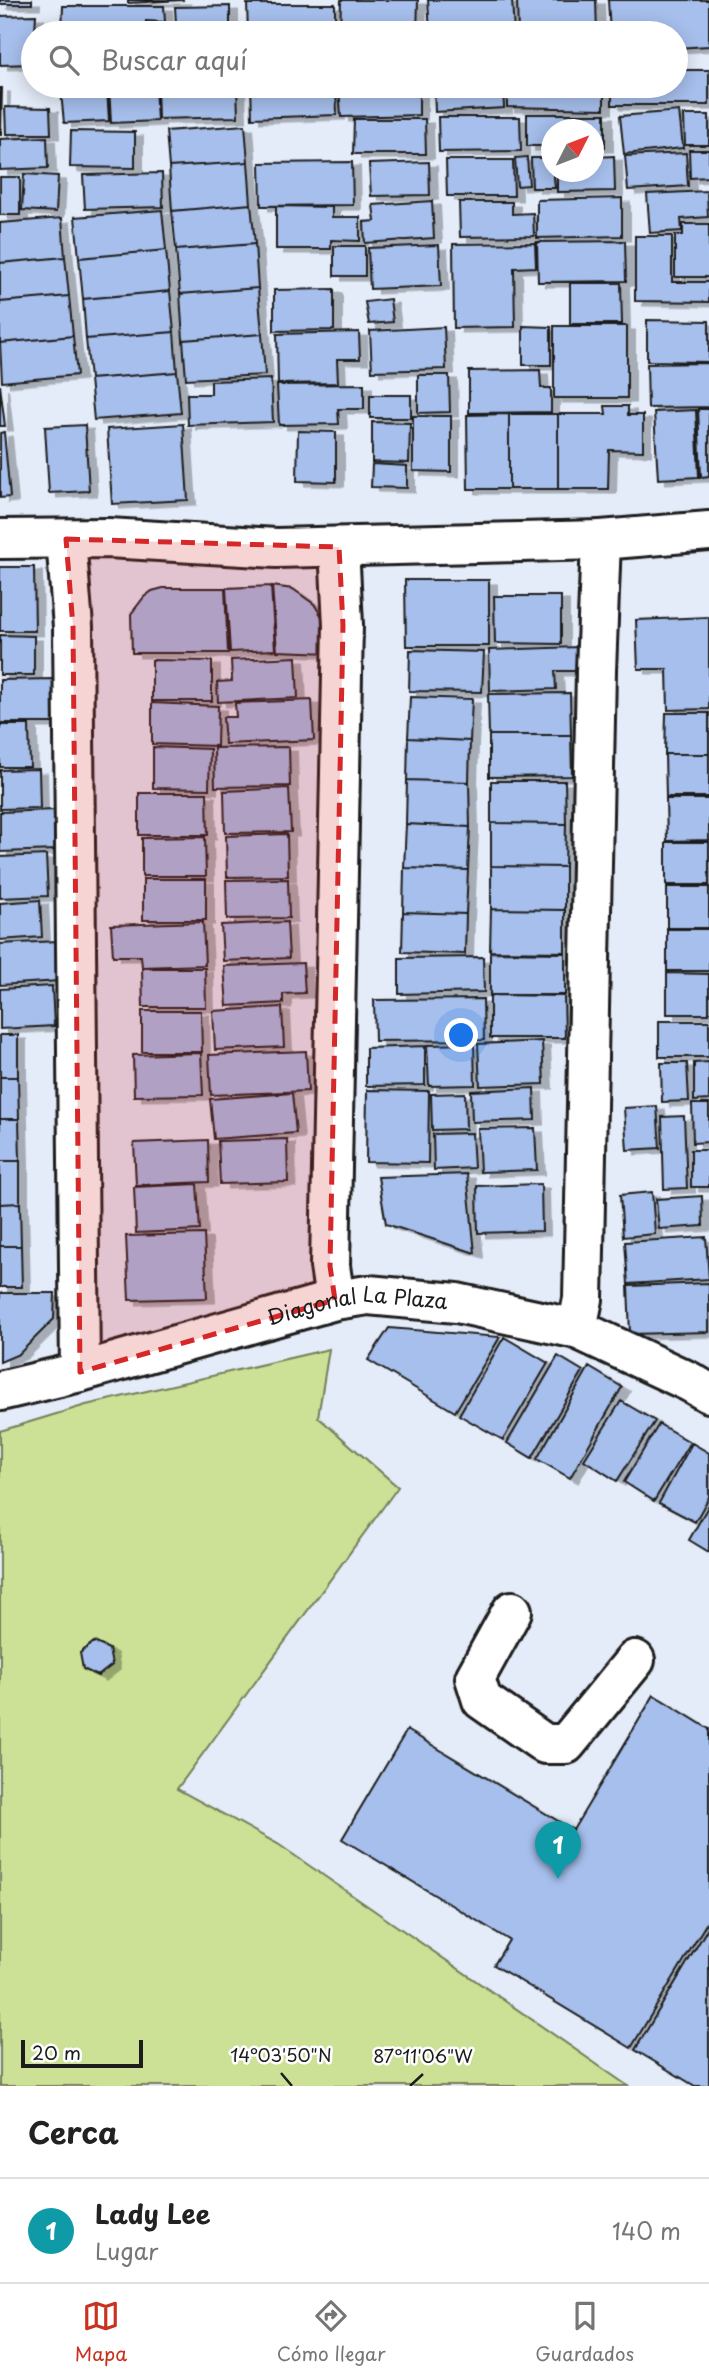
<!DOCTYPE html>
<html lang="es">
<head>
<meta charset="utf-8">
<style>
  :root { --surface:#fff; --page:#f2f2f2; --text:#222; --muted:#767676; --line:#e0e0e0; --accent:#c8321e }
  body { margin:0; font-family:"Playpen Sans",sans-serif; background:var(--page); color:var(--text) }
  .compass { position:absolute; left:541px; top:119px; width:63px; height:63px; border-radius:50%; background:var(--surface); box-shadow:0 4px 18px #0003; rotate:48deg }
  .scale { position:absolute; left:21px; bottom:18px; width:122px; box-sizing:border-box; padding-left:7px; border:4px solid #1c1c1c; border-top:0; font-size:19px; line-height:24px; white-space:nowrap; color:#1c1c1c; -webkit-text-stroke:5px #fff; paint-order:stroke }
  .you { position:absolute; left:462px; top:1036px; width:24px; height:24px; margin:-18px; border:5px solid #fff; border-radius:50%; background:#1a73e8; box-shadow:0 0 0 10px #1a73e833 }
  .badge { display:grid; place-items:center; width:46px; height:46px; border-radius:50%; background:var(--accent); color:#fff; font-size:23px; font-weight:700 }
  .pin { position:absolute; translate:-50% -58px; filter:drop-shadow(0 2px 4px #0008) }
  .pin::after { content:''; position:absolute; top:37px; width:24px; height:21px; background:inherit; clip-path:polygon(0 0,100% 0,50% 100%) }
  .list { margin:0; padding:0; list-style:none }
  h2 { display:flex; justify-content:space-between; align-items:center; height:91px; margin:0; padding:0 28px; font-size:30px }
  h2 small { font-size:23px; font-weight:400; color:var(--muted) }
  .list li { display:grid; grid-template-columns:46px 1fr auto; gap:21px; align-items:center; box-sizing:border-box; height:105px; padding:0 28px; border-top:2px solid var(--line) }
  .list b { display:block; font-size:26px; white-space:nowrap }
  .list p { margin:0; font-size:23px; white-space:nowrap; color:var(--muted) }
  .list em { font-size:23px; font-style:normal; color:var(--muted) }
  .icon { flex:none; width:38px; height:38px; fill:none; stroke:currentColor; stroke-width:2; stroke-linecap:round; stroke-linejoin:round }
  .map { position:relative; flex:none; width:709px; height:2086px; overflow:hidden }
  .search { position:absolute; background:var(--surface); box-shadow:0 4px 18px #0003; left:21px; right:21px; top:21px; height:77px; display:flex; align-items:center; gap:18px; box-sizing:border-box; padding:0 24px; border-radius:38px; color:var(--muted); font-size:26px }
  .sheet { height:196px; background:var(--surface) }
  nav { display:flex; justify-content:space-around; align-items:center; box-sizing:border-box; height:98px; border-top:2px solid var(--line); background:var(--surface); font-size:19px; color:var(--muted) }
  nav a { display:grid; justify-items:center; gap:4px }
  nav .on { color:var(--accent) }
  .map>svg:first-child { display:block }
  .green { fill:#cce196; stroke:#747e59; stroke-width:2 }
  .building { fill:#a6bfec; stroke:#1c1c1c; stroke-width:2; filter:url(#shadow) }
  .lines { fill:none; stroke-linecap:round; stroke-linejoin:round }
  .minor-casing { stroke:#1c1c1c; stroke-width:44 }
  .minor { stroke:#fff; stroke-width:38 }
  .marked { fill:#d62828; fill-opacity:0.2; stroke:#d62828; stroke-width:5; stroke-dasharray:14 9; stroke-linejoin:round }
  .ticks { fill:none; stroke:#1c1c1c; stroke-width:2.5 }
  .labels { text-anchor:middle; stroke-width:5; stroke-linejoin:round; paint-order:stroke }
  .street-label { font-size:21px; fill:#1c1c1c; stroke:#fff }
  .ticks-label { font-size:18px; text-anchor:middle; fill:#1c1c1c; stroke:#fff; stroke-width:5; stroke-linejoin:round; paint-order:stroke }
</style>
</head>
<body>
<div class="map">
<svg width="709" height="2086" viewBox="0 0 709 2086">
  <defs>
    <filter id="shadow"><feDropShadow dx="8" dy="4.5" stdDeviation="0" flood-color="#0004"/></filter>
  </defs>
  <rect width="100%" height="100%" fill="#e4ecf9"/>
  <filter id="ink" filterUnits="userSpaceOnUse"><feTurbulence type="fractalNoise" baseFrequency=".0143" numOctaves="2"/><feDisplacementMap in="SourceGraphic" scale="14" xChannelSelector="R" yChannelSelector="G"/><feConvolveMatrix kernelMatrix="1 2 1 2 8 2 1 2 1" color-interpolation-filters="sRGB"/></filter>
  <g filter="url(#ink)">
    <path class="green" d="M329,1349l-11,68 80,70 -221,302 101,55 350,242h-628v-655l86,-26z"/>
    <path class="building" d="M0,0h32v4h-32z
      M128,0h56l-56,3z
      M341,0h77l-1,33h-77z
      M428,0h84l2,33h-84z
      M517,0h79l1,33h-79z
      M608,0h101v46l-33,2v-15h-66z
      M247,4h88v29h-87z
      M63,6h101l1,16 -19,-1v12h-84z
      M230,6v27h-82v-9h28l-1,-17z
      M36,15l-3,49 -33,1v-49z
      M676,70h33v35h-97v-19h64z
      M109,86h46l2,35 -46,2z
      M157,86h80l1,31 -80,2z
      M251,86h85l1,29 -85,3z
      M339,86h80v29l-78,2z
      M434,86h69l1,22 -69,4z
      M507,86h97v23l-97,-2z
      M0,88h2l-1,47h-1z
      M107,89l2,32 -45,2 -3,-31z
      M5,107l45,1 1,26h-45z
      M679,111l4,37 -59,6 -4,-38z
      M527,114h78v33h-11v-17h-42v16h-25z
      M684,115h25v30h-24z
      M438,117h82l1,34 -82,1z
      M354,119h71l1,35h-73z
      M245,125l3,37 -79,5 -3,-36z
      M71,131l64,1v36l-65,-1z
      M47,137l1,31 -48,2v-31z
      M689,150h20v27l-19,1z
      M686,153l2,33 -60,4 -3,-34z
      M614,156l1,35 -58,1v-20h37v-15z
      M527,157l2,28 -12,1 -2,-28z
      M531,158h21l3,30h-23z
      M446,160h67l1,36h-67z
      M248,162l3,42 -79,7 -3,-44z
      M352,162l1,43 -92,1 -1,-43z
      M429,162l1,33 -59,1 -2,-32z
      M162,173l1,34 -78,2 -2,-34z
      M24,174l34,2 -2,36 -34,-2z
      M0,177h20v38h-20z
      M707,191l1,26 -27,2 1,12 -32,2 -3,-39z
      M622,198v38l-85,2v-38z
      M432,201l2,37 -69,5 -1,-21 11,-1 -2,-16z
      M459,202h53v12l21,-1 1,23 -74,1z
      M251,204l4,40 -79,6 -4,-39z
      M276,206l56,1v10h28v24l-29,-1v9h-55z
      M162,210l4,40 -87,8 -4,-41z
      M62,218l3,39 -65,6v-40z
      M683,224h26v53h-34v-42h8z
      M635,236h37v46h37v20l-74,-1z
      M625,241l1,40 -88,1 -1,-40z
      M535,243l1,24 -22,1 1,59 -61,1 -1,-84z
      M255,244l3,44 -78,6 -4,-44z
      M439,245l2,41 -71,3 -2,-41z
      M334,246h31v30h-31z
      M166,250l4,41 -87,8 -4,-41z
      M65,257l4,39 -69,6v-39z
      M570,283h51l1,41h-52z
      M258,288l4,46 -79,6 -3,-46z
      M334,289v41l-60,1v-41z
      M170,291l4,41 -88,7 -3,-40z
      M69,296l4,40 -73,7v-41z
      M390,299l3,23 -24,2 -4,-22z
      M647,320l62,1v41l-62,-1z
      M523,326l28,1v38h-28z
      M554,326h73v72h-73z
      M444,327l2,42 -74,2 -2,-40z
      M174,332l3,40 -87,7 -4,-40z
      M359,332l1,27h-23l1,24 -60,1 -1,-50z
      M262,334l3,41 -79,4 -3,-39z
      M73,336l4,39 -75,7 -2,-39z
      M709,363v44l-61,1 -1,-44z
      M540,370l1,18h10v24l-82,1v-42z
      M177,372l4,41 -87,7 -4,-41z
      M418,375h31l1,37 -32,1z
      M271,379l2,43 -85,3 -1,-31h24v-13z
      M364,384v25h-26l1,15 -60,1 -2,-40z
      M0,385l5,41h-5z
      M370,395h41v23h-41z
      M605,406h23v9h15v36l-34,-1 -1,39h-50v-75h48z
      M698,409h11v67l-8,1z
      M696,410l3,67 -41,2 -4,-67z
      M509,414v75h-41l-1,-74z
      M509,414h49v75h-49z
      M413,416h38v56l-38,-1z
      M372,422l38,1 -1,40 -37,-1z
      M183,424l5,76 -76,4 -5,-75z
      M85,425l4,66 -40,2 -4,-66z
      M298,431l38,1v50l-39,-1z
      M4,432l6,65 -10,1v-65z
      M372,464l35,2v22l-36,-1z
      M0,567h34l1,64h-35z
      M405,580h84v66h-83z
      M271,586l4,64 -45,2 -4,-64z
      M272,586l21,3 21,15 14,22 2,27 -53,-2z
      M163,588h62l3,65h-96l-1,-39 13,-17 8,-6z
      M494,596h67v48l-66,-1z
      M709,617v92l-41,1 -1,-41h-29l-2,-49z
      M0,635l34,1v39h-34z
      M578,647v24h-23l1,18 -66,2 -1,-41z
      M410,650l74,2 -2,40 -73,-1z
      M296,657l2,41 -80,4 -1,-20 15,-1 -1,-21z
      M152,660l60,1v40h-60z
      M54,679l1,44h-55v-43z
      M570,693l1,42h-82l-1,-41z
      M410,697l62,2 -2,42 -62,-3z
      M312,700l2,40 -89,4 -2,-27h13l-1,-14z
      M152,703l66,3 -1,40 -65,-2z
      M666,713h43v41h-44z
      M0,725h29l1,42h-30z
      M489,735h82l1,41 -83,1z
      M408,738l62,3 -1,41 -62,-2z
      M153,747l57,2 -1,40 -56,-1z
      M289,747l1,39 -75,1 -1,-39z
      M665,754h44v43h-43z
      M39,769l1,39 -40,1v-39z
      M407,780l62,2 1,45 -64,-3z
      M491,781h74l1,43 -75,-1z
      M289,788l2,44 -66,1 -1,-42z
      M139,793h68l1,42h-69z
      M666,799h43v41l-42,1z
      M55,810l2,40 -57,2v-40z
      M491,823l75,1 -1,43 -74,-1z
      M406,824l64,3 -2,43 -64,-2z
      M287,834l1,42 -61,1 -1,-41z
      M205,837l1,39h-64v-38z
      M666,842h43v43h-43z
      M46,855l2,41 -48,2v-41z
      M491,866l74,1v43l-74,-1z
      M404,868l64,2 -2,44 -63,-2z
      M143,879h63v41h-63z
      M288,879l1,39 -62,1 -1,-39z
      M667,887h42v41h-42z
      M40,900l2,37 -42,3v-37z
      M491,909l74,1v42l-75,-1z
      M403,912l63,2 -1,40 -63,-2z
      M203,922l2,43 -63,2 -1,-11h-28l-2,-31z
      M287,922l2,36 -66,3 -2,-36z
      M667,929h42v42h-42z
      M57,941l2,40 -59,4v-41z
      M490,952l75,1v42h-75z
      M483,957l1,35 -85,2v-36z
      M303,963l2,30 -22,1v9l-56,3 -3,-40z
      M142,968h63l1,39h-63z
      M667,973l42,1v40h-42z
      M52,986l2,40 -54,3v-40z
      M490,995l74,1 1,42h-75z
      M483,999l1,41 -109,1 -1,-41z
      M282,1007l2,40 -69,3 -2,-39z
      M142,1011h59l1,41h-60z
      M659,1021h50v36h-50z
      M0,1035h18v42h-18z
      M542,1041l2,43 -64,2 -2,-42z
      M474,1044l1,41 -46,1 -2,-41z
      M425,1046v39l-59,1v-38z
      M306,1051l2,40 -97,4 -2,-40z
      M201,1053l2,42 -69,1 -1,-41z
      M709,1062v38l-15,1v-38z
      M661,1063h26l2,38 -27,1z
      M0,1077h18l1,42h-19z
      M534,1088l1,32 -63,2 -1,-31z
      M367,1090l62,1 -1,72 -62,-1z
      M292,1093l4,40 -82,6 -4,-40z
      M465,1093l1,36 -34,1 -1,-36z
      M692,1104h17v38l-16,1z
      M657,1106l3,42 -33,2 -3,-42z
      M684,1116l3,72 -23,1 -2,-72z
      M0,1119h19l1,42h-20z
      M535,1128l2,42 -57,2 -2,-43z
      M472,1133l2,35 -40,2 -1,-36z
      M287,1139l1,43 -68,2 -2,-43z
      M208,1140l1,42 -73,3 -2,-42z
      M691,1150h18v37h-18z
      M0,1161h20v42l-20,1z
      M467,1174l8,79 -89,-29 -8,-47z
      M197,1184l3,46 -64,3 -2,-46z
      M541,1184l1,47 -64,2 -1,-47z
      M652,1192l3,42 -32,3 -3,-42z
      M702,1196l1,30 -44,3 -3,-30z
      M20,1203l1,43h-21v-42z
      M204,1234l3,64 -78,2 -3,-64z
      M706,1237l3,42 -81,5 -3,-42z
      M0,1246h21l1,41h-22z
      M709,1283v49l-79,2 -2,-48z
      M0,1293h55l-1,26 -35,35 -19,8z
      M389,1328l111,9 -45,75 -87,-52z
      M504,1337l44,26 -45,77 -44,-25z
      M558,1356l25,15 -51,87 -25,-15z
      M589,1367l33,20 -52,91 -33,-19z
      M621,1401l34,20 -38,60 -33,-21z
      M659,1424l31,18 -36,59 -30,-19z
      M692,1443l17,10v44l-14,25 -36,-19z
      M709,1505v47l-20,-12z
      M94,1642l15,7 3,16 -14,11 -15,-7 -3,-16z
      M654,1695l55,34v190l-78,129 -137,-83 15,-25 -167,-101 65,-109 166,100z
      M709,1926v160h-14l-60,-36z"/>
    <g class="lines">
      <g class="minor-casing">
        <g id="minor">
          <path d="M0,539l108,-1 168,10 325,-8 108,-9"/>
          <path d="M66,539l7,88 7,745"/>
          <path d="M335,1300l-5,-34 13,-641 -4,-78"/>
          <path d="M577,1329l6,-30 13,-628 5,-131"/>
          <path id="s1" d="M0,1391l80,-19 255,-72 33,-5 89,8 120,26 113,53 19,11"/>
          <path d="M512,1611l-37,67 7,22 63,44h21l69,-84"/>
        </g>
      </g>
      <use href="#minor" class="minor"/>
    </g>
  </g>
  <path class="marked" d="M66,539l273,8 4,78 -13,641 5,34 -255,72 -7,-745z"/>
  <path class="ticks" d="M281,2073l11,13M410,2086l13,-12"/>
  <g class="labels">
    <g class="street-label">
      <text dy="7" stroke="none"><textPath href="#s1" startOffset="369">Diagonal La Plaza</textPath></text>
    </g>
  </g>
  <g class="ticks-label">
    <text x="281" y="2062">14°03'50"N</text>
    <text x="423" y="2063">87°11'06"W</text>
  </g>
</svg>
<svg class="compass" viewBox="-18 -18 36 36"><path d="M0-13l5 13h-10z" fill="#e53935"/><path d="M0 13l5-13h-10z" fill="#767676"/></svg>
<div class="scale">20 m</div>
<div class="you"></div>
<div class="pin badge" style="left:558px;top:1879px;background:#0f9aa8">1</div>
<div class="search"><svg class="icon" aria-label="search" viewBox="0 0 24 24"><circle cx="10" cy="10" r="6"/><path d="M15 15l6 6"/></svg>Buscar aquí</div>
</div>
<section class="sheet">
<h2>Cerca<small></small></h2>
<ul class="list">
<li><span class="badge" style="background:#0f9aa8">1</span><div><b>Lady Lee</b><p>Lugar</p></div><em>140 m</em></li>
</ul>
</section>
<nav>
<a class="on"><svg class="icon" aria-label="map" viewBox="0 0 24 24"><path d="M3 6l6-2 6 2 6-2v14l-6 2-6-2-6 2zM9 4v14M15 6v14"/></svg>Mapa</a>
<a><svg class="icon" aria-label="directions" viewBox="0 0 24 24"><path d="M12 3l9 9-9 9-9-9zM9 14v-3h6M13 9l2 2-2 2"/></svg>Cómo llegar</a>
<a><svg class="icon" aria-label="saved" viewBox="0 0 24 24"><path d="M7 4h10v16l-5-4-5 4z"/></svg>Guardados</a>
</nav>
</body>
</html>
